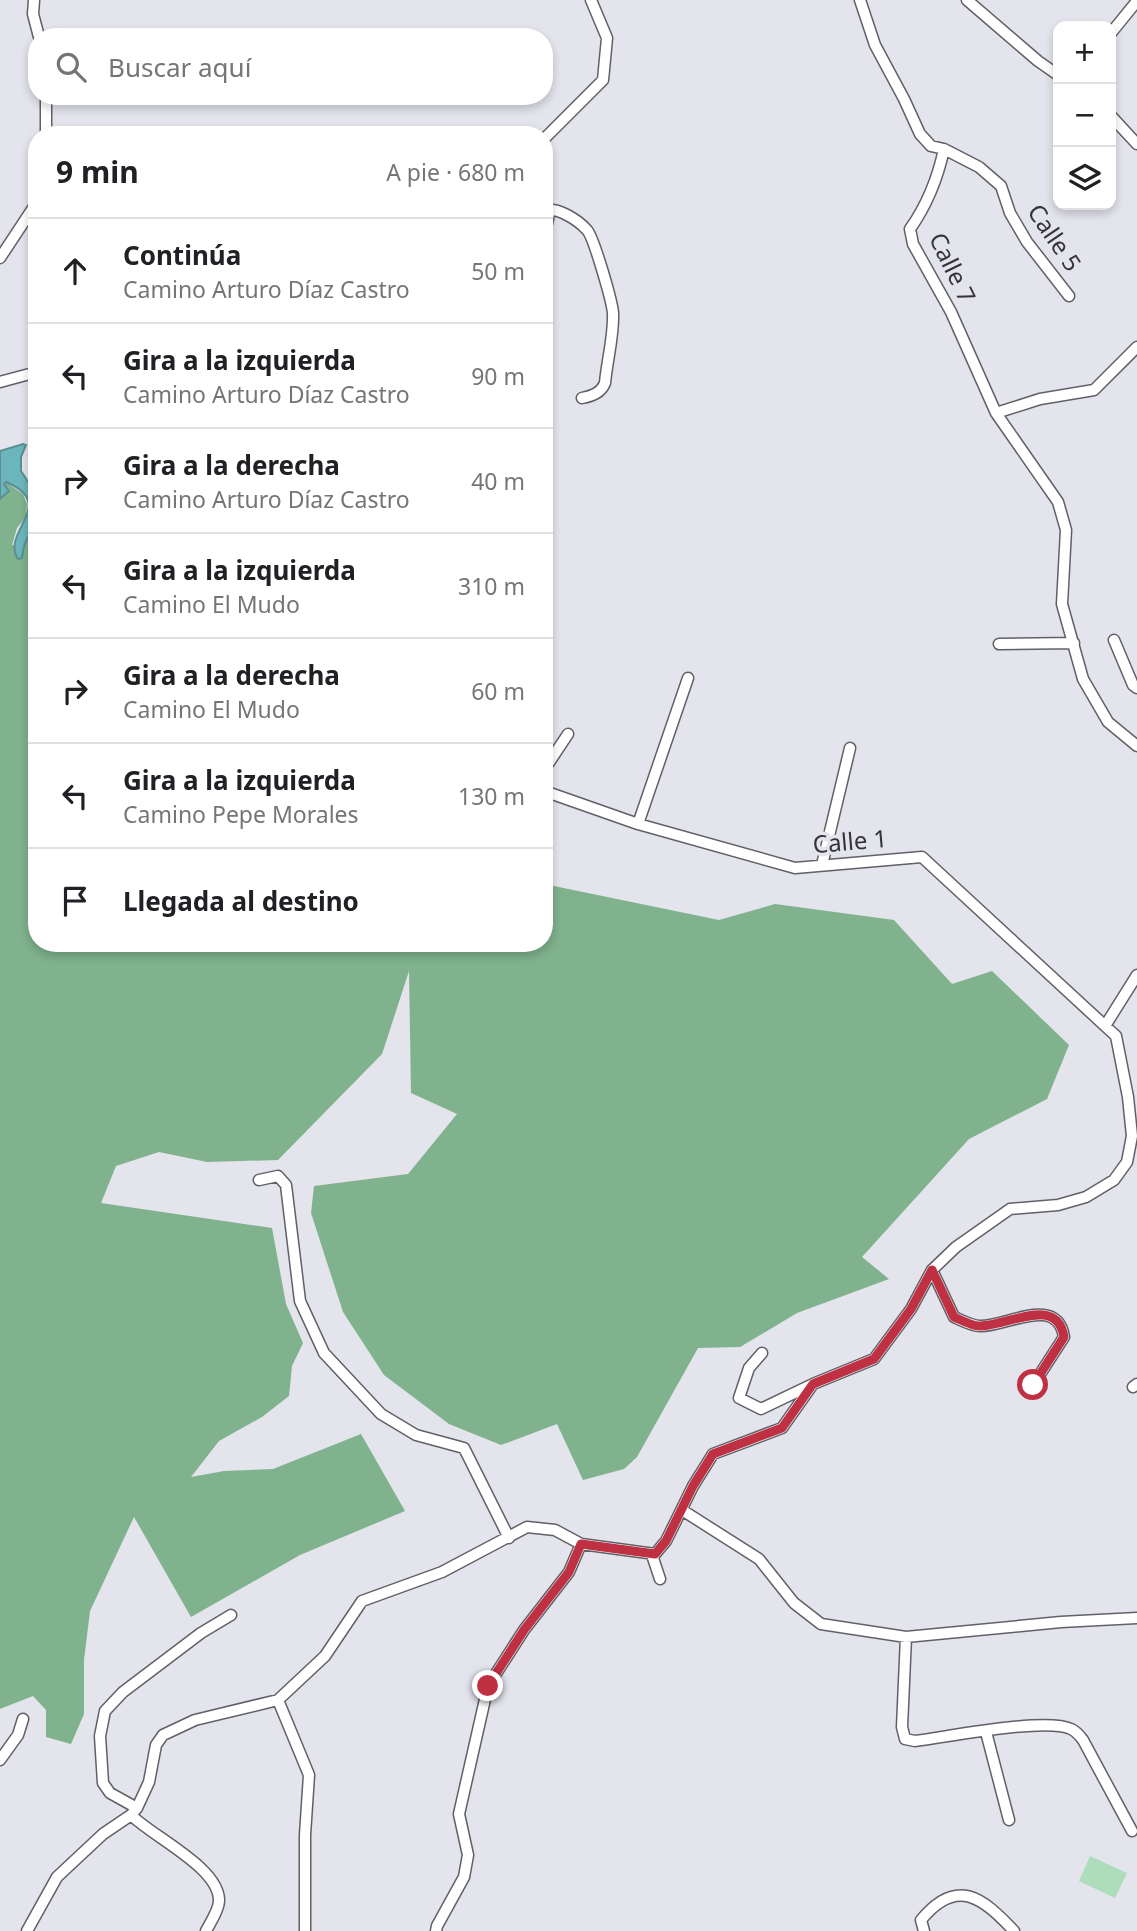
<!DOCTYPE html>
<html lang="es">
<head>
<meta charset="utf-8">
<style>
  :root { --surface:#fff; --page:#f6f6f6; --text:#202124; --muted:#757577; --line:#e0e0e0 }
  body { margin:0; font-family:"Noto Sans",sans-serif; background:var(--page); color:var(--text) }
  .controls { position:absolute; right:21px; top:21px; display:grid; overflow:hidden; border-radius:14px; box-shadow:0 4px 10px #0003 }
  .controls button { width:63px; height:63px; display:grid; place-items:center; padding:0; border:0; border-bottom:2px solid var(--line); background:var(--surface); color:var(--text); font:35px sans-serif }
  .stop { position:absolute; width:21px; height:21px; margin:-16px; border:5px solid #c03043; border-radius:50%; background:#fff }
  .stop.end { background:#c03043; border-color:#fff; box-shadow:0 2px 7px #0008 }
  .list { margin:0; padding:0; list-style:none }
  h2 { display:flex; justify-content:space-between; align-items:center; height:91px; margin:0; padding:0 28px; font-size:30px }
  h2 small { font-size:23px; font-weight:400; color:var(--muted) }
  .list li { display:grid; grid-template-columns:46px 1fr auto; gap:21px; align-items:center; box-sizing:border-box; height:105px; padding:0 28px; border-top:2px solid var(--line) }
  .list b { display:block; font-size:26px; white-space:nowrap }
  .list p { margin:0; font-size:23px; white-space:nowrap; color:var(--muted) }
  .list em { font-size:23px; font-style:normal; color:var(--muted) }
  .icon { flex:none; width:38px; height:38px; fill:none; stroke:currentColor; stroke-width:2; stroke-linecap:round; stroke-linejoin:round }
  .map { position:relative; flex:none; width:1137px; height:1931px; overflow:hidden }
  .search { position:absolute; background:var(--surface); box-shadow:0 4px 10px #0003; left:28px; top:28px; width:525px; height:77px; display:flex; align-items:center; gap:18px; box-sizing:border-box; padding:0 24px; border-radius:28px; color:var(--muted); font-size:26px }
  .panel { position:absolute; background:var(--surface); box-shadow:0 4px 10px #0003; left:28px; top:126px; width:525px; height:826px; border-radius:28px }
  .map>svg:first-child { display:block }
  .green { fill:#adddba }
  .forest { fill:#7fb28d }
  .water { fill:#6bb6bc; stroke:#5b8f94; stroke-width:2 }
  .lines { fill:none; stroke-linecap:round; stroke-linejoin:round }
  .street-casing { stroke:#606068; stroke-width:13 }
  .street { stroke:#fff; stroke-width:10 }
  .route { stroke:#c03043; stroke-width:9 }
  .labels { text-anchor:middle; stroke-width:7; stroke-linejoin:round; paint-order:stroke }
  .street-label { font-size:24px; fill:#353538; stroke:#e3e4ec }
</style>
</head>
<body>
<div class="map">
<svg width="1137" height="1931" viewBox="0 0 1137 1931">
  <rect width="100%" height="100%" fill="#e3e4ec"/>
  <path class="green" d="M1090,1856l37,17 -12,25 -36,-17z"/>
  <path class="forest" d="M6,482l17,12 4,10 -1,13 -9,11 -5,17 11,2 5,-11 9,-10v417h507v-59l175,36 56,-16 119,16 58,64 40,-13 77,74 -22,54 -78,40 -107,118 27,22 -92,34 -57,34 -42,1 -61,109 -13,12 -41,11 -26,-56 -56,21 -52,-21 -65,-49 -41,-63 -32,-99 3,-27 94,-12 49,-60 -46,-21 -2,-122 -27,83 -104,106 -71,2 -48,-10 -43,14 -15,37 171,25 14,76 17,39 -11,23 -3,30 -27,21 -43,24 -28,36 33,-6 49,-2 88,-35 44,77 -105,44 -109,62 -57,-100 -44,94 -6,49v54l-13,30 -25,-7v-27l-13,-14 -33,13v-1210l9,-8 -5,-8z"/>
  <path class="water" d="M23,444l3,1 -5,12v14c17,25 16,23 16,55 -10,9 -14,19 -15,32l-4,1c-18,-27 41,-55 -12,-77l-2,2 5,7 -9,8v-48z"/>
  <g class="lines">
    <g class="street-casing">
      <path id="street" d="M34,0l-1,14 6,23
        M860,0l15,45 29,54 16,35 11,12 13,3 35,18 22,19 9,27 17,29 42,54
        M967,0l71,61 20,14
        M1111,33l26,-32
        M46,96v39
        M1111,116l26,28
        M544,139l59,-59 4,-42 -16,-38
        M944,149c-6,28 -17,56 -34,80l3,15 38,68 45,101 62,89 8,28 -4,74 21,75 25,43 29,24
        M544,210c14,-3 34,10 43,20 7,8 25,71 26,83 1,23 -6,47 -8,70 -4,10 -13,13 -23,15
        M544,238l6,-29
        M0,258l37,-56
        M0,382l37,-10
        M996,413l44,-14 54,-9 43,-43
        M1114,640l19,45 4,3
        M999,644l75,-1
        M544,770l24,-36
        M638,824l50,-146
        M822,865l28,-117
        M1105,1026l32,-51
        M259,1180l19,-4 8,9 14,116 24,52 57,61 35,21 48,13 45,90
        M932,1270l22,47c7,3 18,9 26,9 26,1 77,-32 84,11l-31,48
        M762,1353l-13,15 -10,30 22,11 52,-25
        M1133,1387l4,-3
        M682,1510l77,49 35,44 27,21 85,13 155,-15 76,-4
        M655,1554l-2,4 7,21
        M906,1637l-4,90 3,12 10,2c32,-4 131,-24 156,-12 5,2 9,7 12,11l49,91
        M278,1700l31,75 -4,60v96
        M986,1732l23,88
        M0,1760l18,-25 5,-16
        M137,1808l-27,-15 -7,-10 -3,-47 5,-25 18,-19 78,-59 30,-18
        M131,1815c22,22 89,53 88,86 0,9 -9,22 -13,30
        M27,1931l30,-54 46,-43 28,-19 6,-7 12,-26 7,-37 7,-10 32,-15 83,-20 47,-44 37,-55 80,-29 85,-45 28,3 26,14 74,10 11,-13 27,-55 20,-32 69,-26 31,-44 61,-25 37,-50 21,-39 24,-23 54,-38 48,-4 28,-8 28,-17 13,-18 5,-26 -4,-39 -12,-61 -194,-179 -127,11 -157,-44 -94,-33
        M436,1931l1,-5 27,-49 4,-22 -9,-41 29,-128 36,-56 45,-58 12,-28
        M924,1931l-3,-11c36,-44 62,-22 93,11"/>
    </g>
    <use href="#street" class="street"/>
  </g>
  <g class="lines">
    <path class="route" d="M488,1686l36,-56 45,-58 12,-28 74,10 11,-13 27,-55 20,-32 69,-26 31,-44 61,-25 37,-50 21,-39 22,47c7,3 18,9 25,9 27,1 78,-32 85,11l-31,48"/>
  </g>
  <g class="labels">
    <g class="street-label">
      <text transform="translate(1054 238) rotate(56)" y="8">Calle 5</text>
      <text transform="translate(952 268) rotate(64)" y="8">Calle 7</text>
      <text transform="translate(850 842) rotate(-5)" y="8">Calle 1</text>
    </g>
  </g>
</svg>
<div class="controls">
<button>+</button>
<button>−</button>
<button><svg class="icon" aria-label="layers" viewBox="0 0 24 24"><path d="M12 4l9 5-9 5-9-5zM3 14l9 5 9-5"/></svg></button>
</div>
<div class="stop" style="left:1033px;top:1385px"></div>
<div class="stop end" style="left:488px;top:1686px"></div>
<div class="search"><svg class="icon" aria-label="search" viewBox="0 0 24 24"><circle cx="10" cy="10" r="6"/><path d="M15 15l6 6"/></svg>Buscar aquí</div>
<section class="panel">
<h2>9 min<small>A pie · 680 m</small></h2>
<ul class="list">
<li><svg class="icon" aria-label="ahead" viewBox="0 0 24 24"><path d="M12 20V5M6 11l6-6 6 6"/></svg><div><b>Continúa</b><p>Camino Arturo Díaz Castro</p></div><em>50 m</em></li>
<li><svg class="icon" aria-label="left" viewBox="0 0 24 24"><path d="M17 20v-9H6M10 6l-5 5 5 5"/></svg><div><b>Gira a la izquierda</b><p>Camino Arturo Díaz Castro</p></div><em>90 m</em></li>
<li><svg class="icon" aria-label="right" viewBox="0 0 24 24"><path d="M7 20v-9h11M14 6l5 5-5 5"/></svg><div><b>Gira a la derecha</b><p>Camino Arturo Díaz Castro</p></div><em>40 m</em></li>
<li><svg class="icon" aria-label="left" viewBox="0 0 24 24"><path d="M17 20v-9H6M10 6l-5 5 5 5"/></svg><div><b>Gira a la izquierda</b><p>Camino El Mudo</p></div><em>310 m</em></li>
<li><svg class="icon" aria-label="right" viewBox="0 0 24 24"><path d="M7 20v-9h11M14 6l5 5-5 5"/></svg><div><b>Gira a la derecha</b><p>Camino El Mudo</p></div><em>60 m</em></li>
<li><svg class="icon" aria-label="left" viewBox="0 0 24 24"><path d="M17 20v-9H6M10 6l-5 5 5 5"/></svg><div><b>Gira a la izquierda</b><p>Camino Pepe Morales</p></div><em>130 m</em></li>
<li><svg class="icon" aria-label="arrive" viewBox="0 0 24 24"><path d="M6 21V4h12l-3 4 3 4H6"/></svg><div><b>Llegada al destino</b></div></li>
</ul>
</section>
</div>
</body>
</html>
